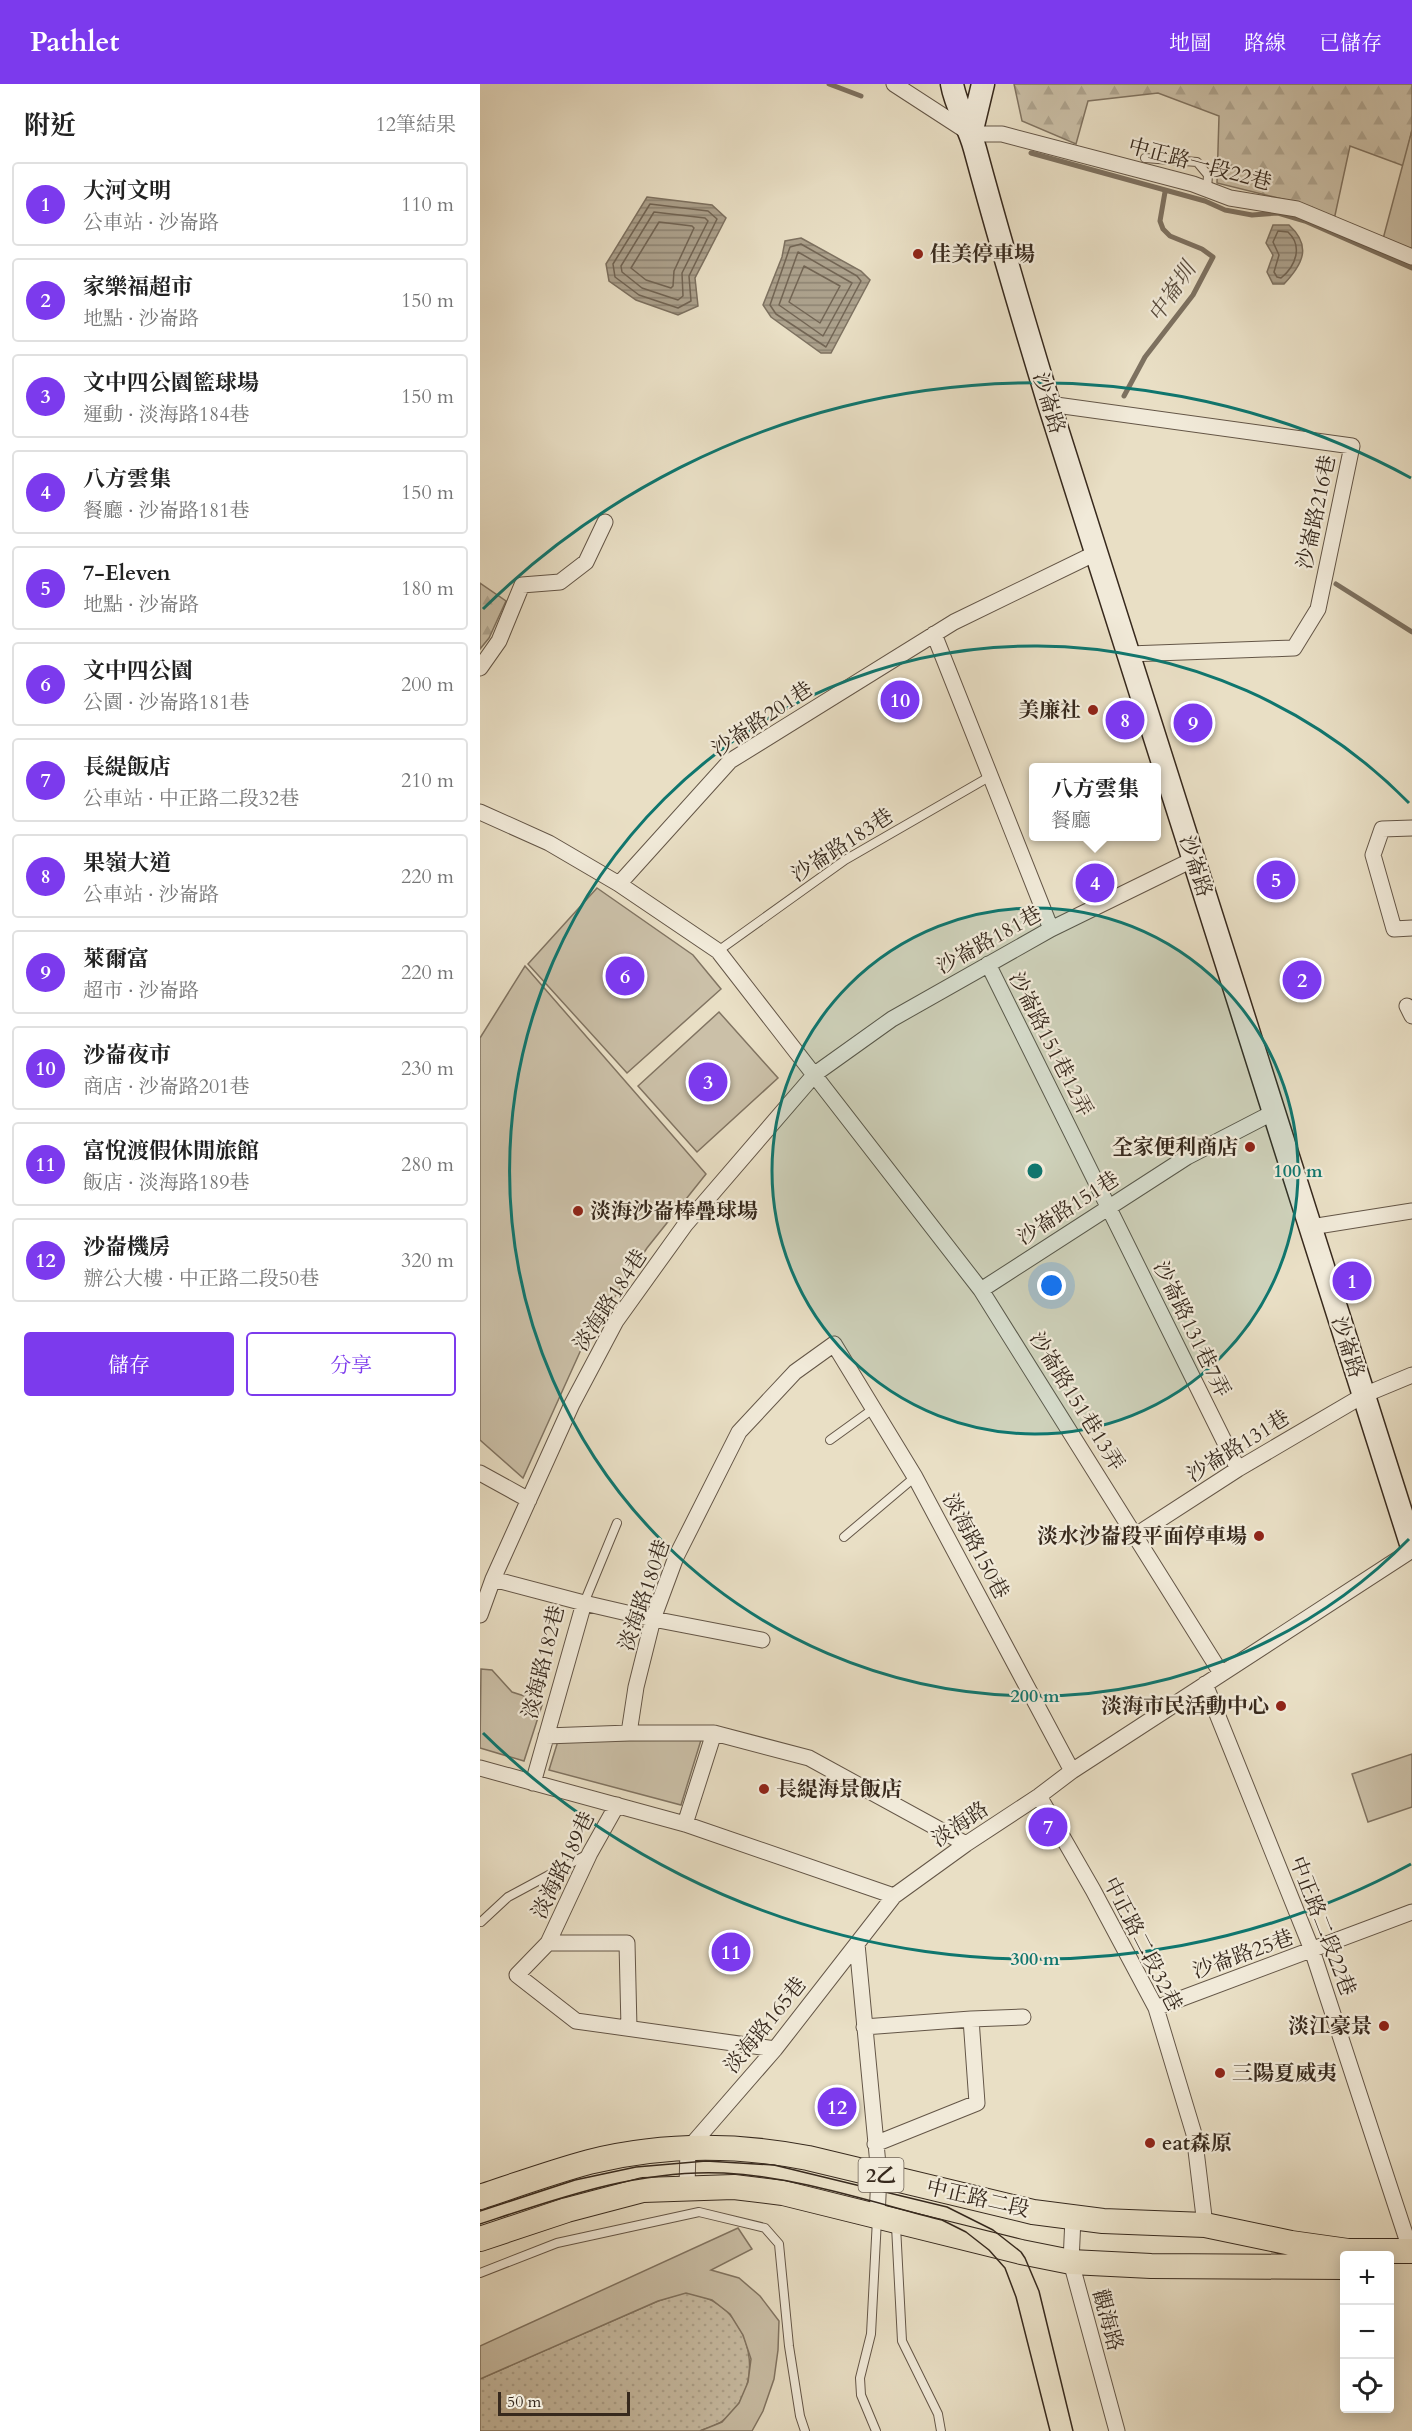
<!DOCTYPE html>
<html lang="zh-TW">
<head>
<meta charset="utf-8">
<style>
  :root { --surface:#fff; --page:#f6f6f6; --text:#222; --muted:#767676; --line:#e0e0e0; --accent:#7c3aed }
  body { margin:0; font-family:Cardo,"Noto Serif TC",serif; background:var(--page); color:var(--text) }
  .controls { position:absolute; right:18px; bottom:18px; display:grid; overflow:hidden; border-radius:6px; box-shadow:0 3px 15px #0003 }
  .controls button { width:54px; height:54px; display:grid; place-items:center; padding:0; border:0; border-bottom:2px solid var(--line); background:var(--surface); color:var(--text); font:30px sans-serif }
  .scale { position:absolute; left:18px; bottom:15px; width:132px; box-sizing:border-box; padding-left:6px; border:3px solid #37291d; border-top:0; font-size:16px; line-height:21px; white-space:nowrap; color:#37291d; -webkit-text-stroke:4px #f1ead9; paint-order:stroke }
  .you { position:absolute; left:572px; top:1202px; width:21px; height:21px; margin:-15px; border:4px solid #fff; border-radius:50%; background:#1a73e8; box-shadow:0 0 0 9px #1a73e833 }
  .badge { display:grid; place-items:center; width:39px; height:39px; border-radius:50%; background:var(--accent); color:#fff; font-size:20px; font-weight:700 }
  .pin { position:absolute; translate:-50% -50%; border:3px solid #fff; box-shadow:0 2px 6px #0006 }
  .popup { position:absolute; left:549px; top:679px; width:132px; height:78px; box-sizing:border-box; display:grid; place-content:center; border-radius:6px; background:var(--surface); filter:drop-shadow(0 2px 4px #0005); font-size:20px; white-space:nowrap; color:var(--muted) }
  .popup b { font-size:22px; color:var(--text) }
  .popup::after { content:''; position:absolute; left:50%; top:100%; margin-left:-12px; border:12px solid transparent; border-top-color:var(--surface) }
  .list { margin:0; padding:0; list-style:none }
  h2 { display:flex; justify-content:space-between; align-items:center; height:78px; margin:0; padding:0 24px; font-size:26px }
  h2 small { font-size:20px; font-weight:400; color:var(--muted) }
  .list li { display:grid; grid-template-columns:39px 1fr auto; gap:18px; align-items:center; box-sizing:border-box; height:84px; margin:0 12px 12px; padding:0 12px; border:2px solid var(--line); border-radius:6px }
  .list b { display:block; font-size:22px; white-space:nowrap }
  .list p { margin:0; font-size:20px; white-space:nowrap; color:var(--muted) }
  .list em { font-size:20px; font-style:normal; color:var(--muted) }
  .actions { display:flex; gap:12px; padding:18px 24px }
  .actions a { flex:1; padding:14px 0; border:2px solid var(--accent); border-radius:6px; text-align:center; font-size:21px; color:var(--accent) }
  .actions .main { background:var(--accent); color:#fff }
  .icon { flex:none; width:33px; height:33px; fill:none; stroke:currentColor; stroke-width:2; stroke-linecap:round; stroke-linejoin:round }
  .map { position:relative; flex:none; width:932px; height:2347px; overflow:hidden }
  header { display:flex; align-items:center; gap:36px; box-sizing:border-box; height:84px; padding:0 30px; background:var(--accent); color:#fff }
  header strong { font-size:28px }
  nav { display:flex; gap:33px; margin-inline-start:auto; font-size:21px }
  main { display:flex }
  aside { flex:1; background:var(--surface) }
  .map>svg:first-child { display:block }
  .grass { fill:url(#grass-dots); stroke:#817462; stroke-width:1.5 }
  .forest { fill:url(#forest-firs); stroke:#817462; stroke-width:1.5 }
  .green { fill:#cbc0a8; stroke:#817462; stroke-width:1.5 }
  .water { fill:url(#water-rules); stroke:#7d7160; stroke-width:1.5 }
  .lines { fill:none; stroke-linecap:round; stroke-linejoin:round }
  .shore { stroke:#726554; stroke-width:1.5 }
  .stream { stroke:#7d7160; stroke-width:5 }
  .lane-casing { stroke:#645647; stroke-width:10 }
  .street-casing { stroke:#645647; stroke-width:17 }
  .secondary-casing { stroke:#37291d; stroke-width:25 }
  .primary-casing { stroke:#37291d; stroke-width:26 }
  .lane { stroke:#f1ead9; stroke-width:8 }
  .street { stroke:#f1ead9; stroke-width:15 }
  .secondary { stroke:#f1ead9; stroke-width:22 }
  .primary { stroke:#e9dfc5; stroke-width:24 }
  .tram { stroke:#37291d; stroke-width:1.5 }
  .ring { fill:none; stroke:#0f766e; stroke-width:3 }
  .poi-dot { fill:#8f2418; stroke:#f1ead9; stroke-width:2 }
  .labels { text-anchor:middle; stroke-width:4.5; stroke-linejoin:round; paint-order:stroke }
  .shield { fill:#f1ead9; stroke:#6f6355; stroke-width:1.5 }
  .shield-label { font-size:20px; font-weight:bold; fill:#37291d }
  .street-label { font-size:21px; fill:#37291d; stroke:#f1ead9 }
  .poi-label { font-size:21px; font-weight:bold; fill:#37291d; stroke:#f1ead9; text-anchor:start }
  .water-label { font-size:22px; font-style:italic; fill:#5a4d3e; stroke:#f1ead9 }
  .centre { fill:#0f766e; stroke:#f1ead9; stroke-width:3 }
  .ring-label { font-size:18px; text-anchor:middle; font-weight:bold; fill:#0f766e; stroke:#f1ead9; stroke-width:4.5; stroke-linejoin:round; paint-order:stroke }
</style>
</head>
<body>
<header>
<strong>Pathlet</strong>
<nav><a>地圖</a><a>路線</a><a>已儲存</a></nav>
</header>
<main>
<aside>
<h2>附近<small>12筆結果</small></h2>
<ul class="list">
<li><span class="badge">1</span><div><b>大河文明</b><p>公車站 · 沙崙路</p></div><em>110 m</em></li>
<li><span class="badge">2</span><div><b>家樂福超市</b><p>地點 · 沙崙路</p></div><em>150 m</em></li>
<li><span class="badge">3</span><div><b>文中四公園籃球場</b><p>運動 · 淡海路184巷</p></div><em>150 m</em></li>
<li><span class="badge">4</span><div><b>八方雲集</b><p>餐廳 · 沙崙路181巷</p></div><em>150 m</em></li>
<li><span class="badge">5</span><div><b>7-Eleven</b><p>地點 · 沙崙路</p></div><em>180 m</em></li>
<li><span class="badge">6</span><div><b>文中四公園</b><p>公園 · 沙崙路181巷</p></div><em>200 m</em></li>
<li><span class="badge">7</span><div><b>長緹飯店</b><p>公車站 · 中正路二段32巷</p></div><em>210 m</em></li>
<li><span class="badge">8</span><div><b>果嶺大道</b><p>公車站 · 沙崙路</p></div><em>220 m</em></li>
<li><span class="badge">9</span><div><b>萊爾富</b><p>超市 · 沙崙路</p></div><em>220 m</em></li>
<li><span class="badge">10</span><div><b>沙崙夜市</b><p>商店 · 沙崙路201巷</p></div><em>230 m</em></li>
<li><span class="badge">11</span><div><b>富悅渡假休閒旅館</b><p>飯店 · 淡海路189巷</p></div><em>280 m</em></li>
<li><span class="badge">12</span><div><b>沙崙機房</b><p>辦公大樓 · 中正路二段50巷</p></div><em>320 m</em></li>
</ul>
<div class="actions"><a class="main">儲存</a><a>分享</a></div>
</aside>
<div class="map">
<svg width="932" height="2347" viewBox="0 0 932 2347">
  <defs>
    <pattern id="grass-dots" width="8" height="8" patternUnits="userSpaceOnUse" patternTransform="scale(1.5)"><rect width="8" height="8" fill="#cbc0a8"/><path d="M2 2h.1M6 6h.1" fill="none" stroke="#afa590" stroke-width="1.8" stroke-linecap="round"/></pattern>
    <pattern id="forest-firs" width="22" height="20" patternUnits="userSpaceOnUse" patternTransform="scale(1.5)"><rect width="22" height="20" fill="#cbc0a8"/><path d="M5 1l3.5 6h-7zM16 11l3.5 6h-7z" fill="#afa590"/></pattern>
    <pattern id="water-rules" width="6" height="5" patternUnits="userSpaceOnUse" patternTransform="scale(1.5)"><rect width="6" height="5" fill="#aca18c"/><path d="M0 2.5h6" fill="none" stroke="#8d8372"/></pattern>
  </defs>
  <rect width="100%" height="100%" fill="#e9dfc5"/>
  <filter id="stains"><feTurbulence type="fractalNoise" baseFrequency=".00333" numOctaves="4"/><feColorMatrix values="0 0 0 0 .2 0 0 0 0 .09 0 0 0 0 .02 0 0 0 .5 -.17"/></filter>
  <radialGradient id="worn" r=".72"><stop offset=".6" stop-color="#630" stop-opacity="0"/><stop offset="1" stop-color="#630" stop-opacity=".3"/></radialGradient>
  <path class="grass" d="M206,2208c9,3 19,5 27,9 43,24 51,91 8,121 -6,4 -14,6 -21,9h-220v-52l178,-78z"/>
  <path class="forest" d="M534,0h398v46l-8,36 -54,-20 -16,74 -35,-17 -82,-20 2,-67 -61,-23 -70,8 -12,43 -54,-23z
    M0,499l26,18 -17,37 -9,11z"/>
  <path class="green" d="M932,46v120l-29,-11z
    M117,804l96,67 28,34 -94,84 -99,-109z
    M45,882l181,208 -59,74 -63,95 -61,135 -43,-38v-402z
    M239,928l59,66 -81,74 -59,-66z
    M1,1585l11,1 20,22 31,10 -19,59 -44,-13z
    M221,1656l-20,65 -132,-35 9,-29z
    M932,1670v53l-44,15 -16,-48z
    M258,2144l14,21 -41,21 28,8 21,18 19,25 -1,29 -4,29 -11,32 -11,20h-52l22,-9 17,-19 9,-21 3,-23 -8,-24 -13,-21 -18,-14 -26,-7 -28,8 -178,78v-33z"/>
  <path class="water" d="M167,113l65,8 14,13 -31,60 3,28 -20,9 -42,-15 -27,-19 -3,-17z
    M793,141h16c23,21 14,39 -5,59h-11l-6,-12 6,-17 -7,-12z
    M321,154l60,33 9,9 -39,73h-10l-50,-36 -8,-12 19,-48 3,-16z"/>
  <g class="lines">
    <path class="shore" d="M170,120l58,7 9,8 -28,57 2,25 -13,7 -39,-13 -24,-18 -2,-13z
      M174,128l51,6 3,3 -26,52 1,23 -5,4 -36,-12 -20,-16 -1,-6z
      M179,138l33,4 2,2 -20,43 -1,15 -2,2 -25,-8 -15,-12z
      M798,147l10,1c15,14 8,34 -7,46l-4,-1 -3,-5 5,-17 -6,-13z
      M321,160l56,32 4,5 -35,66 -50,-33 -6,-9 20,-58z
      M318,168l54,31 -29,53 -44,-31z
      M324,182l36,20 -20,37 -31,-21z"/>
    <path class="stream" d="M349,0l32,12
      M551,69l174,48 20,9 27,5 26,-2 27,8 107,47
      M644,312l21,-39 48,-62 20,-38 -11,-8 -32,-13 -7,-7 -3,-8 5,-29
      M856,500l76,48"/>
    <g class="lane-casing">
      <path id="lane" d="M665,74l52,4 11,13 -1,14
        M238,867l127,-91 144,-83
        M350,1356l43,-31
        M364,1453l71,-60
        M104,1519l33,-80
        M1,1838l27,-25 80,-43
        M416,2142l6,115 36,73 3,17
        M0,2189l77,-30 142,-31 66,16 14,16 10,102 11,70 5,15
        M396,2347l-15,-36 -1,-17 11,-44 6,-115"/>
    </g>
    <g class="street-casing">
      <path id="street" d="M414,0l77,50h31l191,50 37,14 67,11 115,48
        M569,320l303,42 -34,163 -24,39 -165,6
        M454,550l117,295
        M0,584l19,-27 23,-56 38,-3 26,-20 19,-40
        M0,728l69,31 70,41 99,67 263,339 240,383
        M932,744l-30,1 -9,26 21,74 18,-1
        M139,800l111,-123 224,-139 142,-69
        M508,880l250,505
        M927,922l5,10
        M831,1143l101,-16
        M501,1206l206,-133 87,-45
        M0,1389l49,27
        M656,1451l102,-66 126,-74 48,-20
        M13,1495l91,24 -51,180
        M104,1519l69,16 109,21
        M0,1531l13,-36 79,-175 44,-83 69,-96 130,-151 77,-55 159,-90 143,-70
        M725,1600l107,266 100,305
        M234,1649l95,25 157,86
        M66,1652l83,-3
        M0,1684l205,56 209,72
        M559,1712l54,94 63,118 38,126 11,91
        M137,1721l-27,48 -42,90h79l2,85
        M205,1740l29,-91h-85l7,-46 17,-68 23,-62 63,-125 56,-60 39,-28 81,133 157,294
        M68,1859l-31,32 59,46 199,28
        M377,1860l22,231 -2,42
        M676,1924l256,-96
        M491,1935l52,-2
        M384,1943l107,-8 6,84 -102,41
        M207,2103l1,-38 87,-100 119,-153 72,-52 73,-48 33,-25 340,-221
        M593,2134l-2,44 46,169"/>
    </g>
    <g class="secondary-casing">
      <path id="secondary" d="M472,0c4,23 17,42 23,65 23,85 48,170 74,255l363,1143
        M491,50l12,-50"/>
    </g>
    <g class="primary-casing">
      <path id="primary" d="M0,2113c36,-12 72,-25 109,-35 72,-18 147,-18 219,-4l225,54 70,9 102,4 86,18 57,8h64
        M0,2155l87,-29 76,-20 91,-3 49,6 238,59 50,10 80,4 193,1"/>
    </g>
    <use href="#lane" class="lane"/>
    <use href="#street" class="street"/>
    <use href="#secondary" class="secondary"/>
    <use href="#primary" class="primary"/>
    <path class="tram" d="M0,2127l95,-31 28,-6 33,-7 70,-6 68,4 173,42 46,23 28,22 4,6 14,33 34,140
      M0,2140c79,-26 159,-55 244,-51 74,4 147,29 218,47l24,12 23,18 16,18 11,29 34,134"/>
  </g>
  <circle cx="555" cy="1087" r="263" fill="#0f766e" fill-opacity=".12"/>
  <g class="ring">
    <circle cx="555" cy="1087" r="263"/>
    <path d="M929 1455A525 525 0 1 1 929 719"/>
    <path d="M931 1780A788 788 0 0 1 3 1649M3 525A788 788 0 0 1 931 394"/>
  </g>
  <g class="poi-dot">
    <circle cx="438" cy="170" r="6"/>
    <circle cx="613" cy="626" r="6"/>
    <circle cx="770" cy="1063" r="6"/>
    <circle cx="98" cy="1127" r="6"/>
    <circle cx="779" cy="1452" r="6"/>
    <circle cx="801" cy="1622" r="6"/>
    <circle cx="284" cy="1705" r="6"/>
    <circle cx="904" cy="1942" r="6"/>
    <circle cx="740" cy="1989" r="6"/>
    <circle cx="670" cy="2059" r="6"/>
  </g>
  <g class="labels">
    <rect class="shield" x="378.5" y="2074" width="45" height="34" rx="4.5"/>
    <g class="shield-label">
      <text x="401" y="2098">2乙</text>
    </g>
    <g class="street-label">
      <text transform="translate(720 80) rotate(15)" y="7">中正路一段22巷</text>
      <text transform="translate(569 319) rotate(73)" y="7">沙崙路</text>
      <text transform="translate(836 428) rotate(-78)" y="7">沙崙路216巷</text>
      <text transform="translate(282 635) rotate(-34)" y="7">沙崙路201巷</text>
      <text transform="translate(362 761) rotate(-33)" y="7">沙崙路183巷</text>
      <text transform="translate(716 782) rotate(72)" y="7">沙崙路</text>
      <text transform="translate(509 856) rotate(-29)" y="7">沙崙路181巷</text>
      <text transform="translate(571 960) rotate(63)" y="7">沙崙路151巷12弄</text>
      <text transform="translate(588 1124) rotate(-33)" y="7">沙崙路151巷</text>
      <text transform="translate(130 1216) rotate(-57)" y="7">淡海路184巷</text>
      <text transform="translate(712 1245) rotate(64)" y="7">沙崙路131巷7弄</text>
      <text transform="translate(868 1263) rotate(72)" y="7">沙崙路</text>
      <text transform="translate(597 1317) rotate(58)" y="7">沙崙路151巷13弄</text>
      <text transform="translate(758 1362) rotate(-32)" y="7">沙崙路131巷</text>
      <text transform="translate(496 1462) rotate(62)" y="7">淡海路150巷</text>
      <text transform="translate(164 1511) rotate(-71)" y="7">淡海路180巷</text>
      <text transform="translate(63 1578) rotate(-76)" y="7">淡海路182巷</text>
      <text transform="translate(480 1740) rotate(-34)" y="7">淡海路</text>
      <text transform="translate(83 1781) rotate(-64)" y="7">淡海路189巷</text>
      <text transform="translate(843 1842) rotate(69)" y="7">中正路二段22巷</text>
      <text transform="translate(663 1860) rotate(63)" y="7">中正路二段32巷</text>
      <text transform="translate(763 1870) rotate(-20)" y="7">沙崙路25巷</text>
      <text transform="translate(285 1941) rotate(-51)" y="7">淡海路165巷</text>
      <text transform="translate(498 2114) rotate(13)" y="7">中正路二段</text>
      <text transform="translate(628 2236) rotate(75)" y="7">觀海路</text>
    </g>
    <g class="poi-label">
      <text x="450" y="177">佳美停車場</text>
      <text x="601" y="633" text-anchor="end">美廉社</text>
      <text x="758" y="1070" text-anchor="end">全家便利商店</text>
      <text x="110" y="1134">淡海沙崙棒疊球場</text>
      <text x="767" y="1459" text-anchor="end">淡水沙崙段平面停車場</text>
      <text x="789" y="1629" text-anchor="end">淡海市民活動中心</text>
      <text x="296" y="1712">長緹海景飯店</text>
      <text x="892" y="1949" text-anchor="end">淡江豪景</text>
      <text x="752" y="1996">三陽夏威夷</text>
      <text x="682" y="2066">eat森原</text>
    </g>
    <g class="water-label">
      <text transform="translate(691 208) rotate(-56)" y="8">中崙圳</text>
    </g>
  </g>
  <circle cx="555" cy="1087" r="9" class="centre"/>
  <g class="ring-label">
    <text x="818" y="1093">100 m</text>
    <text x="555" y="1618">200 m</text>
    <text x="555" y="1881">300 m</text>
  </g>
  <rect width="100%" height="100%" filter="url(#stains)"/>
  <rect width="100%" height="100%" fill="url(#worn)"/>
</svg>
<div class="controls">
<button>+</button>
<button>−</button>
<button><svg class="icon" aria-label="locate" viewBox="0 0 24 24"><circle cx="12" cy="12" r="6"/><path d="M12 2v4M12 18v4M2 12h4M18 12h4"/></svg></button>
</div>
<div class="scale">50 m</div>
<div class="you"></div>
<div class="pin badge" style="left:872px;top:1197px">1</div>
<div class="pin badge" style="left:822px;top:896px">2</div>
<div class="pin badge" style="left:228px;top:998px">3</div>
<div class="pin badge" style="left:615px;top:799px">4</div>
<div class="popup"><b>八方雲集</b>餐廳</div>
<div class="pin badge" style="left:796px;top:796px">5</div>
<div class="pin badge" style="left:145px;top:892px">6</div>
<div class="pin badge" style="left:568px;top:1743px">7</div>
<div class="pin badge" style="left:645px;top:636px">8</div>
<div class="pin badge" style="left:713px;top:639px">9</div>
<div class="pin badge" style="left:420px;top:616px">10</div>
<div class="pin badge" style="left:251px;top:1868px">11</div>
<div class="pin badge" style="left:357px;top:2023px">12</div>
</div>
</main>
</body>
</html>
